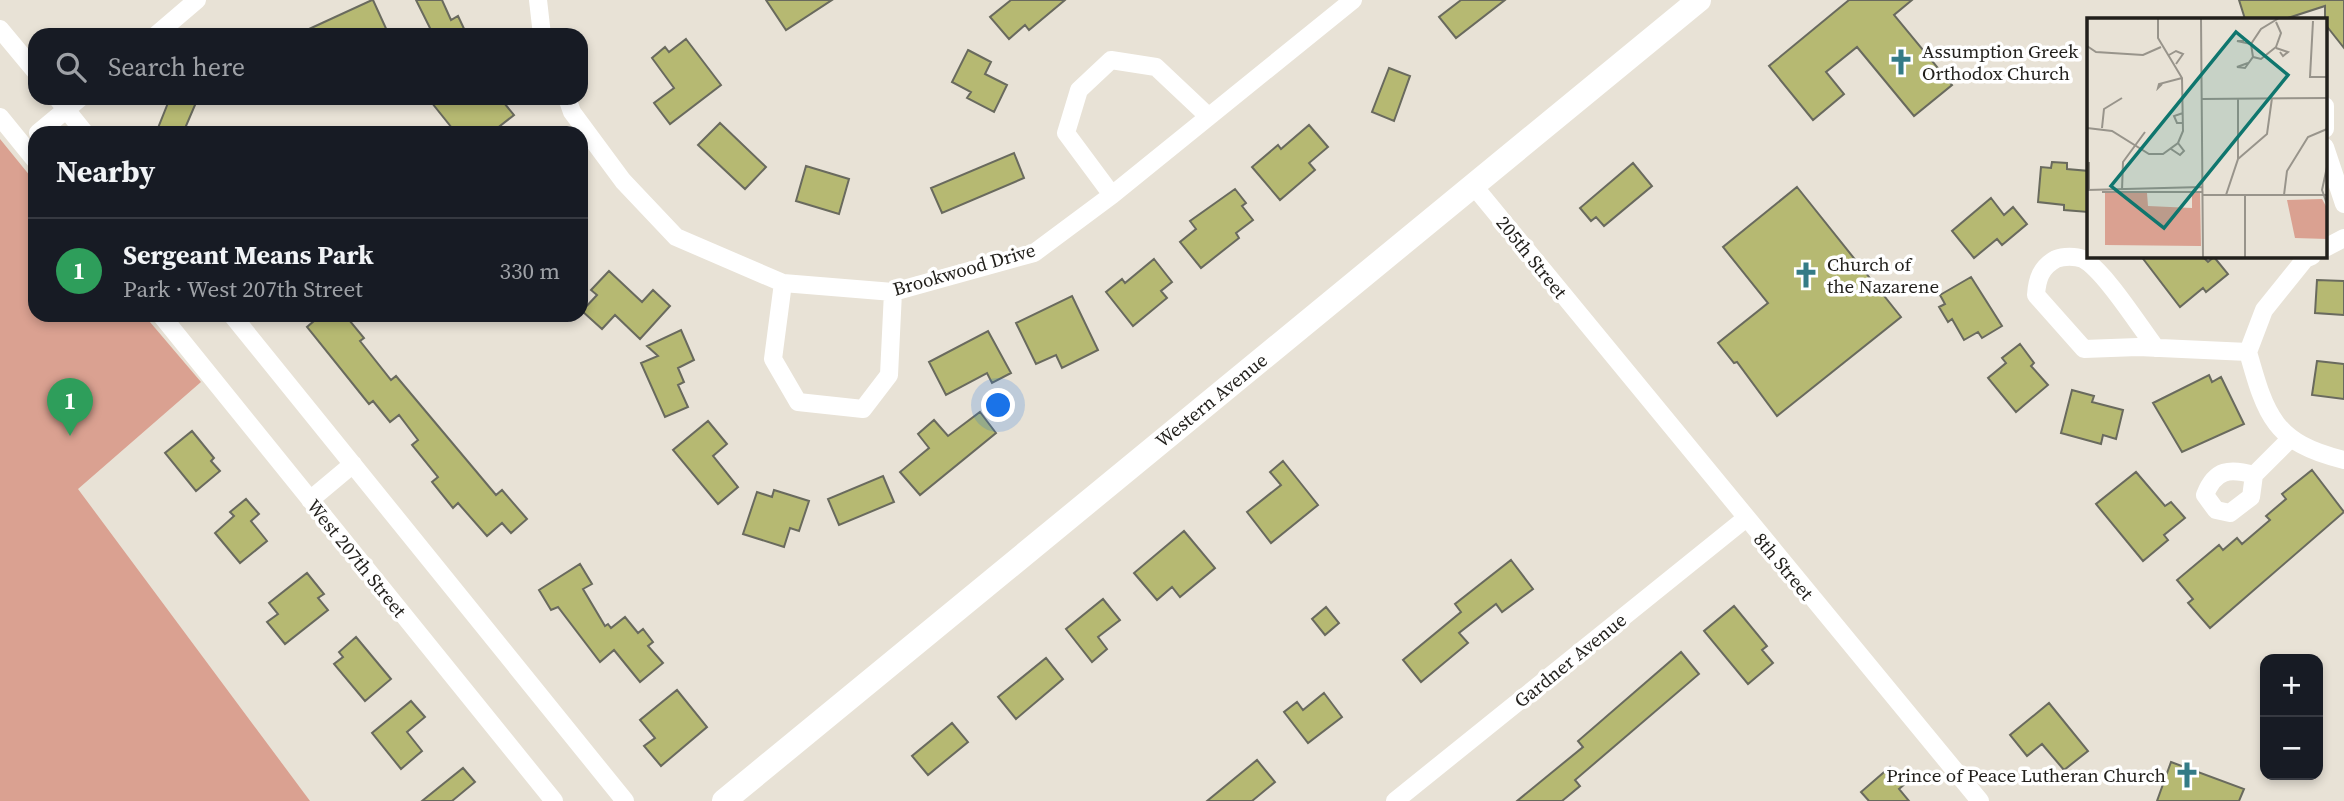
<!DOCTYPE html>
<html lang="en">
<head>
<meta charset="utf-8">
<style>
  :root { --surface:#171b24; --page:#20242c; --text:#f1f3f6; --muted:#9ea1a6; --line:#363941; --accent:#0f766e }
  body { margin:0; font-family:"Source Serif 4",serif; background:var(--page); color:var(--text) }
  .controls { position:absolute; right:21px; bottom:21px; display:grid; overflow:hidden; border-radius:14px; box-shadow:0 4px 10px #0003 }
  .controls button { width:63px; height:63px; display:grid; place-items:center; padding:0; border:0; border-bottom:2px solid var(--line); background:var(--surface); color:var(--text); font:35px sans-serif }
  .you { position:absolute; left:999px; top:406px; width:24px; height:24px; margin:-18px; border:5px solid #fff; border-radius:50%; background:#1a73e8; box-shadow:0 0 0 10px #1a73e833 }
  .badge { display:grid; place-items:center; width:46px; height:46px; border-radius:50%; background:var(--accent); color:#fff; font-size:23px; font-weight:700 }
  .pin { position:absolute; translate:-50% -58px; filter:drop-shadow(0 2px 4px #0008) }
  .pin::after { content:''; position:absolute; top:37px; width:24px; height:21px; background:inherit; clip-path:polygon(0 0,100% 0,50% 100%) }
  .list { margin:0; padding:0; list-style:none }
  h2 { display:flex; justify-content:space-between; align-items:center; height:91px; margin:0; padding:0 28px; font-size:30px }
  h2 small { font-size:23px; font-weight:400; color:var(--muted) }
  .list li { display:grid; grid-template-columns:46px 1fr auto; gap:21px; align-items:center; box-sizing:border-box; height:105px; padding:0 28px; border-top:2px solid var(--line) }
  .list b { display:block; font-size:26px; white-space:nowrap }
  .list p { margin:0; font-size:23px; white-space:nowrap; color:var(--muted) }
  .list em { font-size:23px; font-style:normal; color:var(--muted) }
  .icon { flex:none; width:38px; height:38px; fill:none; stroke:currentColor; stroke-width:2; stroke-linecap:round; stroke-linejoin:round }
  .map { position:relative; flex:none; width:2344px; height:801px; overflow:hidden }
  .search { position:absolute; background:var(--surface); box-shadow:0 4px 10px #0003; left:28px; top:28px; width:560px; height:77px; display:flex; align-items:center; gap:18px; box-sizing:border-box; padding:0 24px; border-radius:21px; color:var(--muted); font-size:26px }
  .panel { position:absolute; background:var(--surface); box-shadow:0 4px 10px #0003; left:28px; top:126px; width:560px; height:196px; border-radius:21px }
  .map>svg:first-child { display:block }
  .green { fill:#daa191 }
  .building { fill:#b6b972; stroke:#696a5e; stroke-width:2 }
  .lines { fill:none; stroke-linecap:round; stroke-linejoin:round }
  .minor { stroke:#fff; stroke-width:18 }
  .secondary { stroke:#fff; stroke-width:24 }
  .labels { text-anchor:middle; stroke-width:7; stroke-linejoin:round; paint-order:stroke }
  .poi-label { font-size:19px; fill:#211f1b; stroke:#fff; text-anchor:start }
  .street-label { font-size:19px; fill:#211f1b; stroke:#fff }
  .inset-road { fill:none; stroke:#98948b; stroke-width:2 }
  .view { fill:#0f766e; fill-opacity:0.15; stroke:#0f766e; stroke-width:3.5 }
  .inset-edge { fill:none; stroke:#211f1b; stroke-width:3.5 }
</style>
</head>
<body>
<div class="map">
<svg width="2344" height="801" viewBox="0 0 2344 801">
  <rect width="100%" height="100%" fill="#e8e2d6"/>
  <path class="green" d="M0,139l35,43v133h109l57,67 -123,107 232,312h-310z"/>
  <path class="building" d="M373,0l16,35h-93l76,-35z
    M416,0h26l9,20 7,-4 9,19h-47l11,-5z
    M766,0h66l-46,30z
    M1011,0h54l-36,30 -4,-5 -16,14 -19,-22z
    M1461,0h44l-49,38 -17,-21z
    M1849,0h63l-18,15 58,70 -38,31 -57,-69 -31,25 18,22 -31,26 -44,-54z
    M2239,0h105v48l-19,-24v-18l-40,13h-40z
    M686,39l35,46 -51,39 -16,-21 20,-15 -22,-30 13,-11 4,5z
    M968,50l23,12 -6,12 22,11 -13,27 -27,-14 4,-6 -19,-10z
    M1389,68l21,8 -16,45 -22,-9z
    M170,98h28l-15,35h-27z
    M428,98h72l14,17 -23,18h-35z
    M720,123l46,44 -21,22 -47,-44z
    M1309,125l19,22 -19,16 6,7 -35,30 -28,-33 26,-22 3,4z
    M1014,153l10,25 -82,35 -11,-25z
    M2052,162l15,1v6l22,2 -1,41 -24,-2v-5l-26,-3 3,-35 10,1z
    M1633,163l19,23 -48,40 -8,-9 -5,4 -11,-13z
    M806,166l43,13 -10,35 -43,-13z
    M1797,187l104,130 -124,99 -40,-54 -3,1 -16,-20 50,-40 -45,-56z
    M1235,189l11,14 -4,3 11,14 -17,13 3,5 -38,30 -21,-26 16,-13 -6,-8z
    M1991,198l13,17 9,-8 14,17 -25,21 -5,-6 -23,19 -22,-27z
    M2141,256h61l6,6 6,-5 14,17 -22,18 -3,-4 -23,19z
    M1154,259l18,23 -11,9 6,7 -34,28 -27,-34 16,-13 3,4z
    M609,271l33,31 11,-12 17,16 -30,33 -25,-24 -13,14 -20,-18 15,-16 -6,-5z
    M1971,277l31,49 -20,12 -4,-6 -14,8 -12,-21 -4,3 -9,-15 6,-3 -5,-9z
    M2317,280l27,1v34l-29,-2z
    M1072,296l26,54 -36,18 -6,-13 -20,9 -20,-41z
    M321,315h24l19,23 -4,3 31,39 5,-4 100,119 6,-5 25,29 -16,14 -9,-10 -15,13 -29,-33 -5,5 -21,-26 6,-5 -26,-32 6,-5 -19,-25 -9,7 -17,-21 -4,3 -62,-77z
    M681,330l13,30 -16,8 6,14 -6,3 10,22 -23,10 -24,-54 17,-7 -11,-10z
    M988,331l23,42 -19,10 -5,-10 -41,22 -17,-33z
    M2020,344l14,19 -3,3 17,19 -32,27 -28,-34 18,-15 -4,-5z
    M2317,361l27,3v35l-32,-4z
    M2209,375l3,7 9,-5 23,47 -62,28 -29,-49z
    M2072,390l22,6 -2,6 31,8 -7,29 -13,-4 -2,9 -40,-11z
    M980,412l16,21 -76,62 -20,-23 29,-24 -11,-14 16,-14 14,16z
    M708,421l19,23 -14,12 25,31 -20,17 -45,-54z
    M192,431l22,27 -3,3 9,10 -24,20 -31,-38z
    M1283,461l35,44 -47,38 -24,-31 34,-27 -11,-13z
    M2312,470l32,42 -134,116 -22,-25 5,-4 -16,-19 42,-35 4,5 14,-12 5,6 28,-24 -4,-4 20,-17 -4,-5z
    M2136,472l29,34 6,-4 14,16 -21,17 4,5 -25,21 -47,-57z
    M883,476l11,26 -55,23 -11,-26z
    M774,490l35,11 -10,30 -9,-3 -6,19 -41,-13 14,-42 15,5z
    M246,499l13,15 -8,7 16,20 -27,22 -25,-30 19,-17 -4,-4z
    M1184,531l31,37 -35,29 -8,-10 -15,13 -23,-27z
    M1511,560l22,29 -31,23 -6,-8 -37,29 9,10 -47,39 -18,-22 58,-48 -6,-8z
    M580,564l12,20 -9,5 22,37 3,-2 3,4 14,-11 13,16 5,-4 10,13 -5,4 15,17 -23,19 -26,-32 -14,12 -42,-55 -7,3 -12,-20z
    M307,573l17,21 -6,4 10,12 -43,34 -18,-22 11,-8 -9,-11z
    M1103,599l17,21 -22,17 9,12 -15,13 -26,-33z
    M1734,606l33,40 -5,4 11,13 -25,21 -44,-53z
    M1326,607l13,16 -14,12 -13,-16z
    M356,637l35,42 -26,22 -31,-37 9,-7 -4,-5z
    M1681,652l18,22 -124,106 5,6 -18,15h-45l66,-54 -5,-6z
    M1046,658l17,21 -47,40 -18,-22z
    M677,690l30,37 -46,39 -17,-20 11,-8 -15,-18z
    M1324,693l18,24 -34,26 -24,-31 13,-10 6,8z
    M411,701l14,16 -18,15 15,19 -21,18 -29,-36z
    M2049,703l39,48 -24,19 -22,-26 -15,12 -17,-21z
    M952,723l16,19 -40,33 -16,-19z
    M1257,760l18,22 -23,19h-45z
    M2171,762l73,27 -5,12h-82z
    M1890,767l15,17 -6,5 10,12h-40l-8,-9z
    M463,768l12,14 -23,19h-30z"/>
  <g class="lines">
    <path class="minor" d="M538,0l4,35
      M0,29l35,42
      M156,35l41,-35
      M57,98l28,35
      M567,98l5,14 51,69 53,56 107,46 110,9 141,-39 78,-58 241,-195
      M2325,106v23
      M0,117l35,43
      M38,133l42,-35
      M2325,147l19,57
      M1473,185l507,616
      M1112,195l-46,-62 13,-43 32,-30 45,7 52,49
      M2325,248l19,-10
      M783,283l-10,76 25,43 65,7 26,-34 4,-83
      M161,315l393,486
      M232,315l393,486
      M2156,348c-16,-21 -52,-78 -73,-89 -7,-3 -20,-3 -27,0 -15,8 -19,20 -20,36l48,54 54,-2 110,5c18,64 26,91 96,108
      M2248,352l16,-42 41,-51 7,-3
      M2254,475l-3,22 -21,16 -14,-3 -11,-15c10,-26 25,-27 49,-20l35,-35
      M310,500l43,-36
      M1395,801l350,-282"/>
    <path class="secondary" d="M724,801l975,-801"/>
  </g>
  <defs>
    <g id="church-bare" transform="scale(2.1)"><path d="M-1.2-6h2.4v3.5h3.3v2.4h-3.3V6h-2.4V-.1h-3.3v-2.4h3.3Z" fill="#347b86" stroke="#fff" stroke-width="2.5" paint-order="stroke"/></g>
  </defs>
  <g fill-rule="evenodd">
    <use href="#church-bare" x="1901" y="62"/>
    <use href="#church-bare" x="1806" y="275"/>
    <use href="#church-bare" x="2187" y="775"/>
  </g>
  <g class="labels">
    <g class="poi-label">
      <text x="1922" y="58">Assumption Greek<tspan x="1922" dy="22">Orthodox Church</tspan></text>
      <text x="1827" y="271">Church of<tspan x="1827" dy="22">the Nazarene</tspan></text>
      <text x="2166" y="782" text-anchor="end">Prince of Peace Lutheran Church</text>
    </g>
    <g class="street-label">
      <text transform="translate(1532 257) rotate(51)" y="7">205th Street</text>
      <text transform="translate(964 269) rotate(-16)" y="7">Brookwood Drive</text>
      <text transform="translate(1211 400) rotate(-39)" y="7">Western Avenue</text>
      <text transform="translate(357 558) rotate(51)" y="7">West 207th Street</text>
      <text transform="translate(1784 566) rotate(50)" y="7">8th Street</text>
      <text transform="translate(1570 660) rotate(-39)" y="7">Gardner Avenue</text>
    </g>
  </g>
  <g transform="translate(2087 18)">
    <rect width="240" height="240" fill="#e8e2d6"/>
    <path d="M18,174l42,1 1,13 44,2v-16l8,1 1,53 -96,-1zM235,181l5,9v31l-32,-1 -8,-38z" fill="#daa191"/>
    <path class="inset-road" d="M114,0l2,239M226,3l-3,56h17M157,23h-7l14,3M0,28l9,6 47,3 18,-8M189,30l12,4 -5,4 -3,-4M82,37l7,-4 7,3 -7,10M166,39l-2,-13 10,-15 18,-11M161,45l-11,4 8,1 8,-11 8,2 15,-12 5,-14 -5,-11M75,66l-4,4 1,-4 23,-6M115,81l125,-1M96,95l-9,3 3,7h6M0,110l25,3 37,23h14l15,-11 5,-12 -1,-53 -24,-40v-20M15,110l2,-19 18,-11M84,131l9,6 4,-4 -6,-8M151,141l29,-25 5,-36M240,149l-5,23 5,14M2,171v-27M0,172l115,-3M35,172l1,-28 22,-30M15,174h100M115,177h125M139,177l12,-36v-60M158,177v62M197,177l3,-24 21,-34 19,-8"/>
    <path class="view" d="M149,14l52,43 -124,153 -53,-42z"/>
    <rect width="240" height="240" class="inset-edge"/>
  </g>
</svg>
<div class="controls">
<button>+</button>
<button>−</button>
</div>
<div class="you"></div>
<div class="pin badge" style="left:70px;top:436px;background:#2e9e5b">1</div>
<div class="search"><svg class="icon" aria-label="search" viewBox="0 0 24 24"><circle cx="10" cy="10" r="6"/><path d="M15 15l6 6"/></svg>Search here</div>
<section class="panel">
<h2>Nearby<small></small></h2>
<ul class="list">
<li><span class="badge" style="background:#2e9e5b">1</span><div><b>Sergeant Means Park</b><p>Park · West 207th Street</p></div><em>330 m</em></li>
</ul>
</section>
</div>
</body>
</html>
